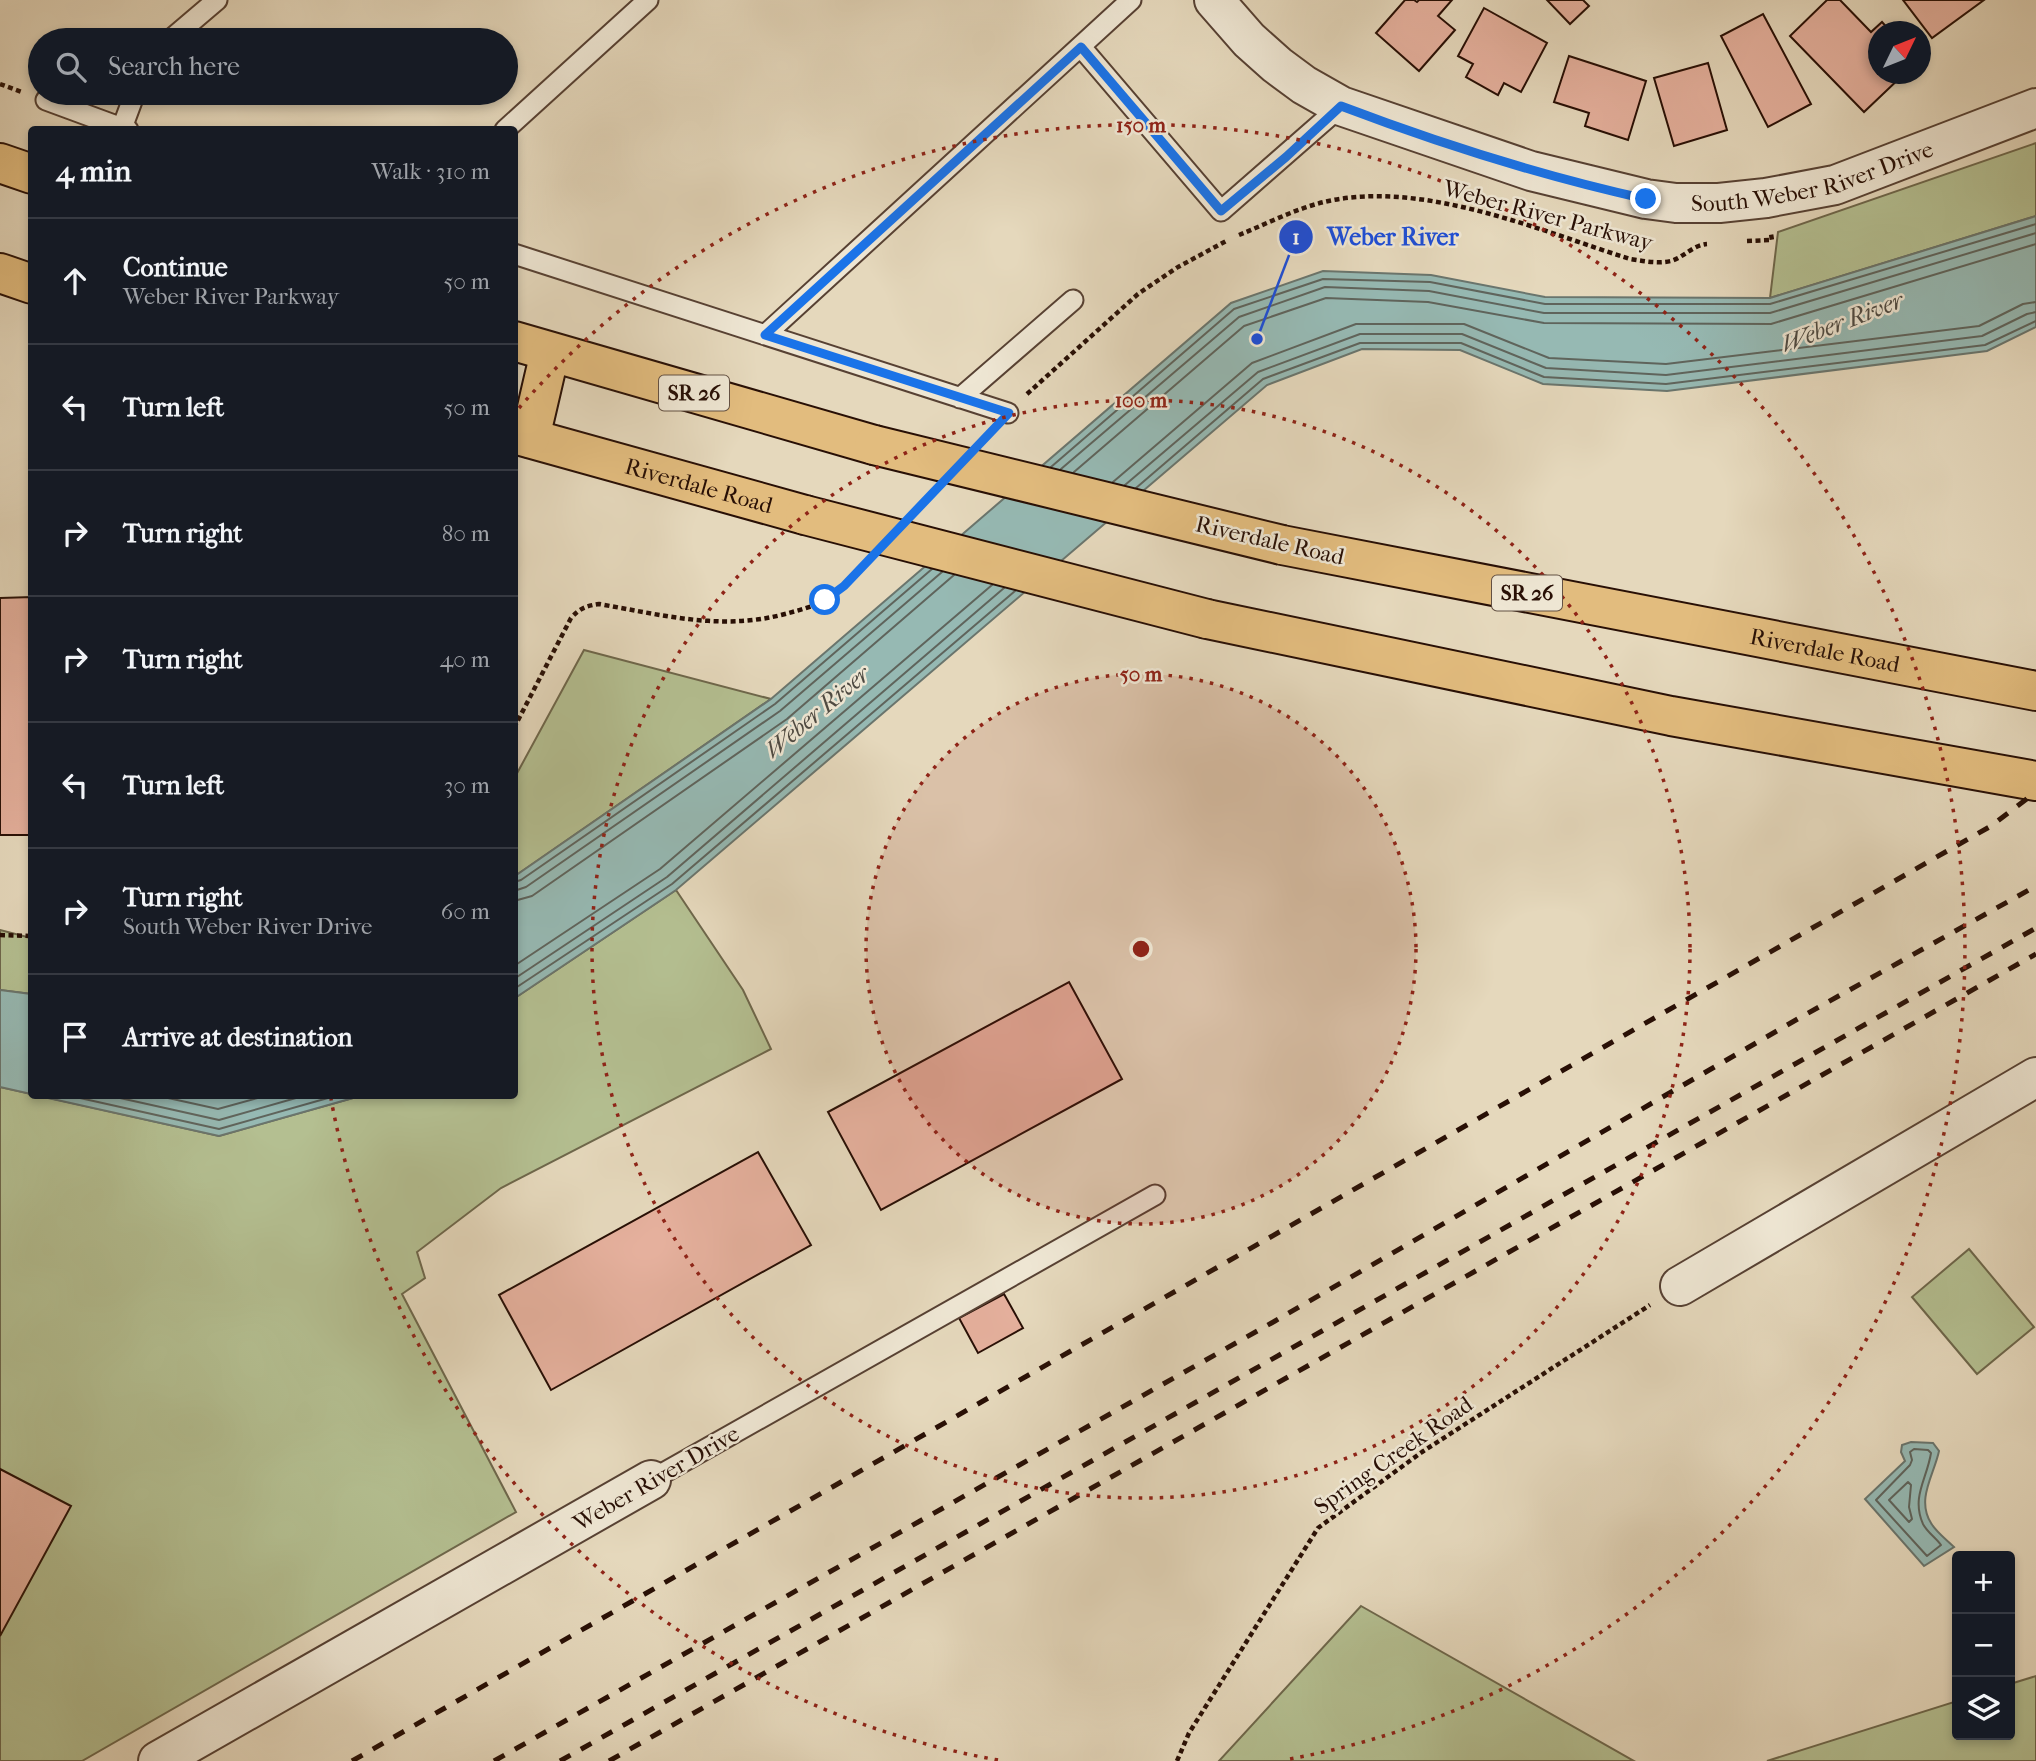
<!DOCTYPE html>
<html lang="en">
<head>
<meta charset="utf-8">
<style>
  :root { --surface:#171b24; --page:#20242c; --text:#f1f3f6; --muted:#9ea1a6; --line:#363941 }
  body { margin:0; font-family:"IM FELL French Canon",serif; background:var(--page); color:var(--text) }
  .controls { position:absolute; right:21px; bottom:21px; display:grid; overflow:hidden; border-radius:7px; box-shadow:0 4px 10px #0003 }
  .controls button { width:63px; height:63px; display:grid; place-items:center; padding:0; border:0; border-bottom:2px solid var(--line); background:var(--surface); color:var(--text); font:35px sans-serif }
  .compass { position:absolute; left:1868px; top:21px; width:63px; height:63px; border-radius:50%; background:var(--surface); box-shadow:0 4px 10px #0003; rotate:47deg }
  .stop { position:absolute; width:21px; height:21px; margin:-16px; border:5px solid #1a73e8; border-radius:50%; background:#fff }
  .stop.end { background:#1a73e8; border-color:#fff; box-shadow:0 2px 7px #0008 }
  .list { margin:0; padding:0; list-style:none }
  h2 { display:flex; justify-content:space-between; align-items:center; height:91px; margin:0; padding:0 28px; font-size:30px }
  h2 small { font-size:23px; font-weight:400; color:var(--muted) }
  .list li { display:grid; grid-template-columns:46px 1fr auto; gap:21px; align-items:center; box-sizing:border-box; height:126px; padding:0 28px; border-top:2px solid var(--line) }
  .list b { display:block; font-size:26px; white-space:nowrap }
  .list p { margin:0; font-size:23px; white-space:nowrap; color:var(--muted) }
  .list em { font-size:23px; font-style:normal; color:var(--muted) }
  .icon { flex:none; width:38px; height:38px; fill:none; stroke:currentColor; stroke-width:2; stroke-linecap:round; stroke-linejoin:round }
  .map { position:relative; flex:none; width:2036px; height:1761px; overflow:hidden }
  .search { position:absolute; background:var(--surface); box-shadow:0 4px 10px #0003; left:28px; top:28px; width:490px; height:77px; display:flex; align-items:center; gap:18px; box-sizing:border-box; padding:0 24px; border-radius:38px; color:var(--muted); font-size:26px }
  .panel { position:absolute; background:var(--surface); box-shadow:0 4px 10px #0003; left:28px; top:126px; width:490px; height:973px; border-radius:7px }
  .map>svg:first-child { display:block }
  .green { fill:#b4bf91; stroke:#6e674b; stroke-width:2 }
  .water { fill:#96b9b3; stroke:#6a756d; stroke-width:2 }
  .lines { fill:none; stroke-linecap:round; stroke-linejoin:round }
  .shore { stroke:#5f645c; stroke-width:2 }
  .building { fill:#e5b09d; stroke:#280f05; stroke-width:2 }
  .service-casing { stroke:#574133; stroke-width:23 }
  .minor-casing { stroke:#574133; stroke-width:42 }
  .primary-casing { stroke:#280f05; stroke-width:42 }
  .path { stroke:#280f05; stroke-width:4.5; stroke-dasharray:5 3.5; stroke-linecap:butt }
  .service { stroke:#eee6d3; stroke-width:19 }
  .minor { stroke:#eee6d3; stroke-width:38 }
  .primary { stroke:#e2bc7e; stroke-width:38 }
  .rail { stroke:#280f05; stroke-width:5; stroke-dasharray:12 12; stroke-linecap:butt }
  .primary-bridge-casing { stroke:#280f05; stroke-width:42; stroke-linecap:butt }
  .primary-bridge { stroke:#e2bc7e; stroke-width:38 }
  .route { stroke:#1a73e8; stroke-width:9 }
  .ring { fill:none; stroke:#8f2418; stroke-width:3.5; stroke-dasharray:3.5 7 }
  .labels { text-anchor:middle; stroke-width:5; stroke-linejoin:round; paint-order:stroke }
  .shield { fill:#eee6d3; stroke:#635043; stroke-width:2 }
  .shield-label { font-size:21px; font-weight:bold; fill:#280f05 }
  .street-label { font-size:23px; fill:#280f05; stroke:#eee6d3 }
  .water-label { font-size:24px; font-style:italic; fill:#4e4a42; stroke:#eee6d3 }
  .centre { fill:#8f2418; stroke:#eee6d3; stroke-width:3.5 }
  .ring-label { font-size:21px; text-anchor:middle; font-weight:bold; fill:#8f2418; stroke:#eee6d3; stroke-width:5; stroke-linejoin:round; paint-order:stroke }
  .leader { fill:none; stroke:#1d4ed8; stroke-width:2.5 }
  .callout-dot { fill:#1d4ed8; stroke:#eee6d3; stroke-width:2.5 }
  .mark-label { font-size:21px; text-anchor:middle; font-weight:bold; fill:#fff }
  .callout-label { font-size:24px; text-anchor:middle; font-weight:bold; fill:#1d4ed8; stroke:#eee6d3; stroke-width:5; stroke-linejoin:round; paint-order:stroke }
</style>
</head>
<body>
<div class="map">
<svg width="2036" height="1761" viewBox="0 0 2036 1761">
  <rect width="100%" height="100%" fill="#e5d8bc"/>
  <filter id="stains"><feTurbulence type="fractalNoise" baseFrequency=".00286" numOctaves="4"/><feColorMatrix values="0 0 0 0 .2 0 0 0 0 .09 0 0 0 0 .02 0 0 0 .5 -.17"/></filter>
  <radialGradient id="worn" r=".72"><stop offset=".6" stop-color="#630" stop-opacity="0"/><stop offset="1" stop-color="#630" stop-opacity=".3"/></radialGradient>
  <path class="green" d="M2036,143v73l-266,82 8,-66z
    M584,650l187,49 -256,177v-99z
    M676,890l67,100 28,59 -270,139 -84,64 8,26 -23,16 114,218 -434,249h-82v-674l219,49 141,-40h154l1,-98z
    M0,930l31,8v56l-31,-4z
    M1969,1249l65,78 -57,47 -65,-77z
    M1361,1606l273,155h-415z
    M2036,1676v85h-269l190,-60v34h53v-51z"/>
  <path class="water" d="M2036,216v111l-49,24 -320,40 -124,-7 -83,-34 -98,-1 -95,36 -591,505 -161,108v-122l256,-177 460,-396 92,-32 108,4 114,22 225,1z
    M0,990l31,4v100l-31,-7z
    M39,1096h321l-141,40z
    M1911,1442l22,1 6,8c-5,24 -23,48 -8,72 5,9 16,17 23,24l-30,19 -59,-67 40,-38 -4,-9 1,-7z"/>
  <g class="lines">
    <path class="shore" d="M1051,467l183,-158 89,-30 107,3 115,22h225l266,-80
      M1061,469l178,-152 86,-30 104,4 115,22h226l266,-80
      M1074,472l170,-146 82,-28 102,4 116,21 227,1 265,-80
      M1113,482l139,-119 104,-39h108l85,34 117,6 313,-38 44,-22 13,-2
      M1125,485l133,-113 102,-38h102l84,34 120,7 316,-39 45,-22 9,-2
      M1136,488l127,-109 97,-36h101l83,34 122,7 319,-39 51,-24
      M514,882l7,-2 254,-176 157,-135
      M514,891l12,-4 254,-176 162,-139
      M514,901l18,-5 255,-177 167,-144
      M514,966l146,-97 332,-284
      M514,979l153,-102 337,-289
      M514,989l158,-105 343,-293
      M71,1096l148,33 116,-33
      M111,1096l108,24 84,-24
      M159,1096l59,13 47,-13
      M1914,1449l14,1 3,3c-4,26 -20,44 -8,71 4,8 13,14 18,21l-14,11 -51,-56 34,-35 2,-5 -2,-8z
      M1908,1482l3,3 -2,22 3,12 -3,3 -20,-22z"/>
  </g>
  <path class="building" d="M1405,0h9l3,2 2,-2h33l-14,16 17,14 -36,41 -43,-38z
    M1547,0h36l6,6 -19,18z
    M1827,0h13l31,32 11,-10 9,10h-13v42h26l-40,38 -74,-76z
    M1903,0h81l-52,38z
    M1484,8l63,35 -26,49 -17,-9 -6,12 -32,-18 7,-13 -15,-8z
    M1763,14l48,90 -43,23 -47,-91z
    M1569,56l77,25 -18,59 -43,-14 4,-13 -35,-11z
    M1708,63l19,67 -53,16 -20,-68z
    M32,597v238h-32v-237z
    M1069,982l53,97 -241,131 -53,-98z
    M758,1152l53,93 -260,145 -52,-95z
    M1004,1294l19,34 -45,25 -19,-35z
    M0,1469l71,37 -71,130z"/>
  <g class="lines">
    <g class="service-casing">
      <path id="service" d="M170,40l47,-40
        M1081,47l140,164 120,-105
        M46,100l76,28
        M128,130l-6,-2 13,-35
        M505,130l143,-130
        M514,254l494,159
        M765,335l366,-335
        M960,398l113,-98
        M651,1480l504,-285"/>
    </g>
    <g class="minor-casing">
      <g id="minor">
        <path id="s1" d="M1214,0l35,40 28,25 27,20 37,21 190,65 115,28 30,4h43l47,-5 69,-13 201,-77"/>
        <path d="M1680,1286l356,-209"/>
        <path d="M158,1761l493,-281"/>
      </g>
    </g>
    <g class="primary-casing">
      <g id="primary">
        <path d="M0,163l32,11"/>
        <path d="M0,273l32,11"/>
        <path d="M514,341l360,104"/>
        <path id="s2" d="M514,434l291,81"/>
        <path d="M530,438l20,-86"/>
        <path id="s3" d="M1282,545l754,146"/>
        <path d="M1207,619l464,97 365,65"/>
      </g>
    </g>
    <path class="path" d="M0,84l22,8
      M1239,235c27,-11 56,-26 85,-33 97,-23 214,28 306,57 14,2 27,5 41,2 13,-4 22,-16 36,-17
      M1747,241l25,-1 -1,-6
      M1027,394l111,-100 40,-27 50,-27
      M514,728l57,-110c9,-10 15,-12 28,-14 64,11 122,27 186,10 14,-4 29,-7 41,-15 14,-8 25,-21 36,-32
      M0,935l32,1
      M1177,1761l12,-28 129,-205 104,-76 228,-147"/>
    <use href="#service" class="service"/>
    <use href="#minor" class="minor"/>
    <use href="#primary" class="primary"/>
    <path class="rail" d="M352,1761l1639,-935 45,-34
      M494,1761l781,-440 526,-304 235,-131
      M560,1761l1476,-833
      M609,1761l1427,-807"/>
    <g class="primary-bridge-casing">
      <path id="primary-bridge" d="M874,445l408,100
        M805,515l402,104"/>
    </g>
    <use href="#primary-bridge" class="primary-bridge"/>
  </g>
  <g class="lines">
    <path class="route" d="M825,600l19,-14 165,-173 -244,-78 316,-288 140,164 65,-54 55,-51c100,38 201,70 305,93"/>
  </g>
  <circle cx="1141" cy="949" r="275" fill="#8f2418" fill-opacity=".12"/>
  <g class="ring">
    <circle cx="1141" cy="949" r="275"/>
    <circle cx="1141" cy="949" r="549"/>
    <path d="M998 1760A824 824 0 0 1 331 1099M519 408A824 824 0 1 1 1284 1760"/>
  </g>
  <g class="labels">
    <g class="shield">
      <rect x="659" y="375.5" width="70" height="35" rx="5"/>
      <rect x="1492" y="575.5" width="70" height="35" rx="5"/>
    </g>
    <g class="shield-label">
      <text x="694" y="400">SR 26</text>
      <text x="1527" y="600">SR 26</text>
    </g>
    <g class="street-label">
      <text dy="8" stroke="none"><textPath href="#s1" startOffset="656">South Weber River Drive</textPath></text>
      <text transform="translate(1548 215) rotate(15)" y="8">Weber River Parkway</text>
      <text dy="8" stroke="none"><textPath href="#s2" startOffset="192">Riverdale Road</textPath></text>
      <text transform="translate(1270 540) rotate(13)" y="8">Riverdale Road</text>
      <text dy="8" stroke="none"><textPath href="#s3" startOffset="553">Riverdale Road</textPath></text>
      <text transform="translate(1393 1455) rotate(-35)" y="8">Spring Creek Road</text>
      <text transform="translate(656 1478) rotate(-30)" y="8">Weber River Drive</text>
    </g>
    <g class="water-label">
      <text transform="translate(1842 322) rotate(-21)" y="8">Weber River</text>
      <text transform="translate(817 712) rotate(-40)" y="8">Weber River</text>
    </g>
  </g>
  <circle cx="1141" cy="949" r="10" class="centre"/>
  <g class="ring-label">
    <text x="1141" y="132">150 m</text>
    <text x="1141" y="407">100 m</text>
    <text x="1141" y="681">50 m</text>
  </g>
  <path class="leader" d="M1257 339L1296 237"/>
  <g class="callout-dot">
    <circle cx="1257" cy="339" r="7"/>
    <circle cx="1296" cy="237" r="18"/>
  </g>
  <g class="mark-label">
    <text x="1296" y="244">1</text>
  </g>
  <g class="callout-label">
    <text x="1393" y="245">Weber River</text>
  </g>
  <rect width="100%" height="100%" filter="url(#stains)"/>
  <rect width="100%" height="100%" fill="url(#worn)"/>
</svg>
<div class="controls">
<button>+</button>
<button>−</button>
<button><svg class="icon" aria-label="layers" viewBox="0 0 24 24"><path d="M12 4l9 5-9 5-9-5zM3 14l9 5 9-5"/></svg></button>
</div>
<svg class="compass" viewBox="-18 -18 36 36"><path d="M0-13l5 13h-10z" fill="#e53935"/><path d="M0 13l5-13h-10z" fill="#9ea1a6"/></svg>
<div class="stop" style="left:825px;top:600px"></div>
<div class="stop end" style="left:1646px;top:199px"></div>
<div class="search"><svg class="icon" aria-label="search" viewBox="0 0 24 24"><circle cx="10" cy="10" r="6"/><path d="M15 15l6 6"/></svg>Search here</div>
<section class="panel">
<h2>4 min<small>Walk · 310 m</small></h2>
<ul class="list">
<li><svg class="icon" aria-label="ahead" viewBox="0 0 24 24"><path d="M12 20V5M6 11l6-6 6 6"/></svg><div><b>Continue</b><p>Weber River Parkway</p></div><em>50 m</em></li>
<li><svg class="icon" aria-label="left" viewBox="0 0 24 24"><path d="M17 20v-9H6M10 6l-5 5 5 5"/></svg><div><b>Turn left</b></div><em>50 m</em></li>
<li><svg class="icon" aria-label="right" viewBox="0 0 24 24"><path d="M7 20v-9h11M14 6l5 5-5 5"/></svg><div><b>Turn right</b></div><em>80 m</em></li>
<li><svg class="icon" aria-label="right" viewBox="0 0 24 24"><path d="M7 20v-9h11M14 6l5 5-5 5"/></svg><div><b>Turn right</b></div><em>40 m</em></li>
<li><svg class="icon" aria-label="left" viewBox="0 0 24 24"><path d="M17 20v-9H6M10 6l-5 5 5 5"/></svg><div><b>Turn left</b></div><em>30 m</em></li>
<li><svg class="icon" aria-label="right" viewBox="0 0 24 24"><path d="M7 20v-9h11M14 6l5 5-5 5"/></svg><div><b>Turn right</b><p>South Weber River Drive</p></div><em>60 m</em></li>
<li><svg class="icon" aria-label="arrive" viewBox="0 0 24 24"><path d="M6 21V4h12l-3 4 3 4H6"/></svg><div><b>Arrive at destination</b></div></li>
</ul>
</section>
</div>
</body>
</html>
